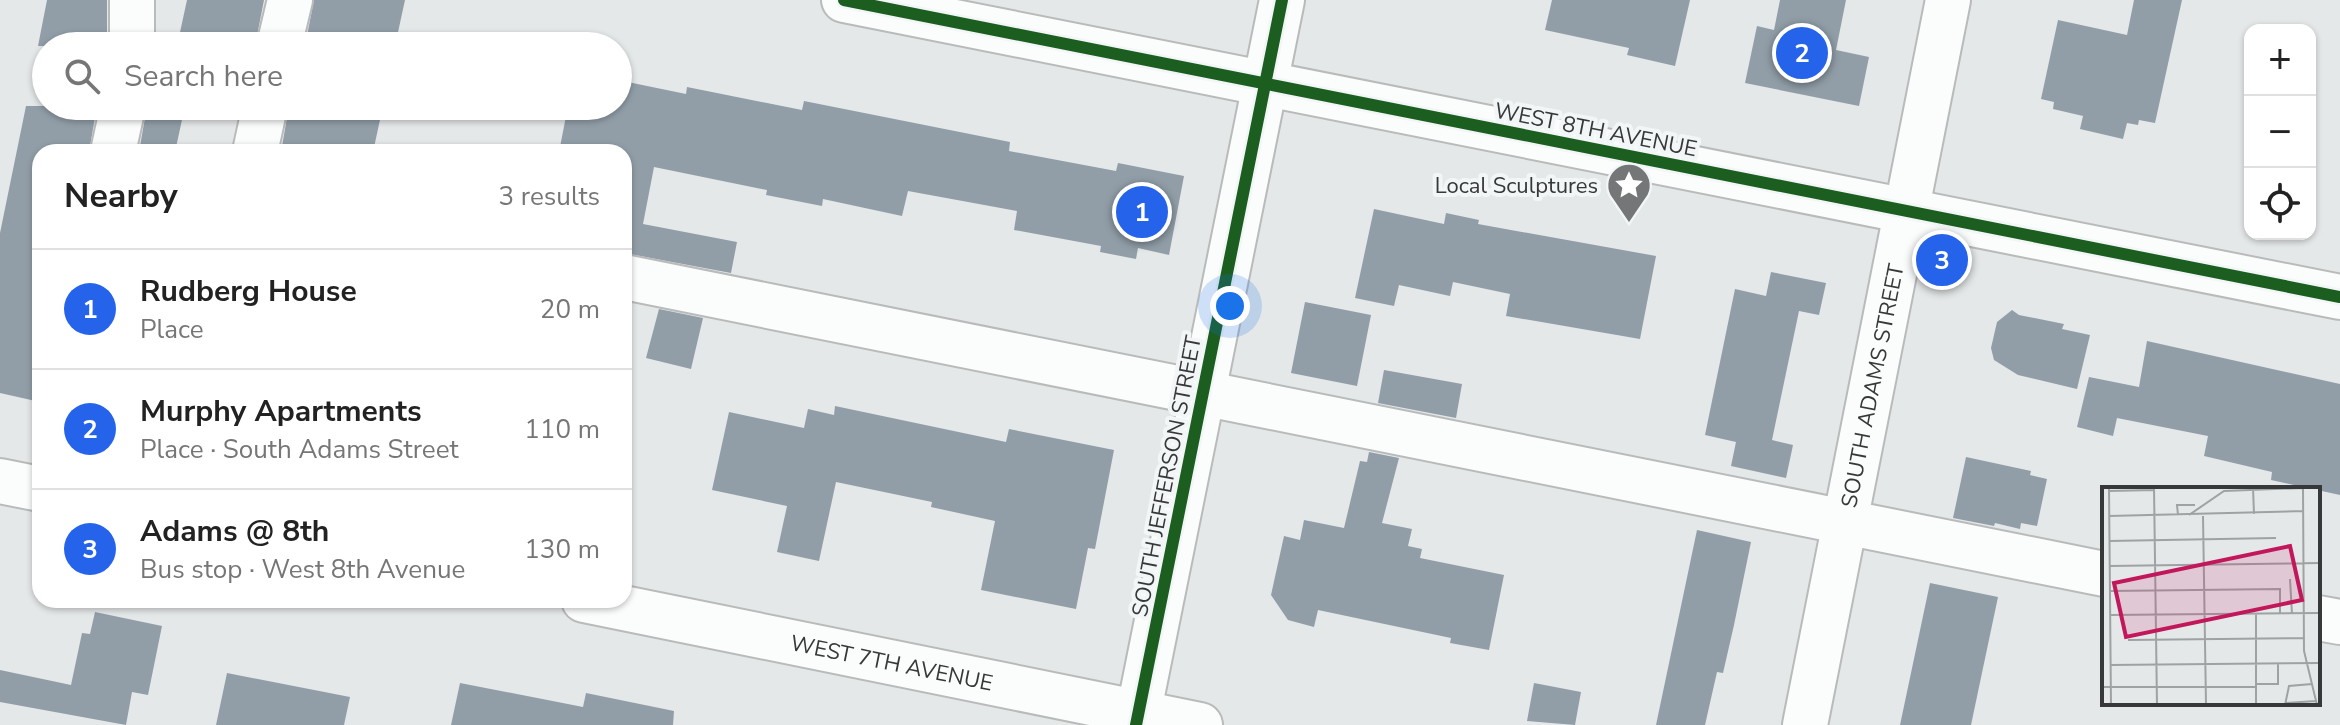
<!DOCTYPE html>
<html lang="en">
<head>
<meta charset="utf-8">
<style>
  :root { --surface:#fff; --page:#f6f6f6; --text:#222; --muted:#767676; --line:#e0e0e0; --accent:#2563eb }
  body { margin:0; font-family:"Nunito Sans",sans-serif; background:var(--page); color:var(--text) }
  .controls { position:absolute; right:24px; top:24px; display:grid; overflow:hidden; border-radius:16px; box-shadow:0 2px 6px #0004 }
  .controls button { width:72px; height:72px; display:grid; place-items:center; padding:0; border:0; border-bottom:2px solid var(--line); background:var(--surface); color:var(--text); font:40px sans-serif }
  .you { position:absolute; left:1230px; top:306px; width:28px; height:28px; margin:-20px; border:6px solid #fff; border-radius:50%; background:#1a73e8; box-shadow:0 0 0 12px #1a73e833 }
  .badge { display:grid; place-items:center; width:52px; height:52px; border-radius:50%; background:var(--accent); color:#fff; font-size:26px; font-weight:700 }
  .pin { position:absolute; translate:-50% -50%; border:4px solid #fff; box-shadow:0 2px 8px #0006 }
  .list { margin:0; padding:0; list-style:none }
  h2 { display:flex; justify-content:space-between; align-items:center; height:104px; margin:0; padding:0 32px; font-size:34px }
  h2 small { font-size:26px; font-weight:400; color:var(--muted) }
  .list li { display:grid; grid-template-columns:52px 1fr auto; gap:24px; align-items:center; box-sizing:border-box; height:120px; padding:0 32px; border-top:2px solid var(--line) }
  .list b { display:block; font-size:30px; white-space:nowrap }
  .list p { margin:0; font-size:26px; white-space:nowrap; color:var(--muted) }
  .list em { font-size:26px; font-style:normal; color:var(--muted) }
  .icon { flex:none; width:44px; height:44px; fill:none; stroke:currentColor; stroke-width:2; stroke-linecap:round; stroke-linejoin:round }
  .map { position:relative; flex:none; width:2340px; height:725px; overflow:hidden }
  .search { position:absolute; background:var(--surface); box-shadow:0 2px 6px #0004; left:32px; top:32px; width:600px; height:88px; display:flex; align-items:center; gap:20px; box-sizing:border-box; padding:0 28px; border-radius:44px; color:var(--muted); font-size:30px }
  .panel { position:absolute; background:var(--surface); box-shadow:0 2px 6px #0004; left:32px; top:144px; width:600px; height:464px; border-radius:24px }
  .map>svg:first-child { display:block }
  .building { fill:#919ea8 }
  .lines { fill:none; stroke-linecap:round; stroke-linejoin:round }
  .minor-casing { stroke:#b9bbbb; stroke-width:48 }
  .minor { stroke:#fbfcfc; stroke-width:44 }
  .cycleway-casing { stroke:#f2f6f7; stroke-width:17 }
  .cycleway { stroke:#1b5e20; stroke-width:12 }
  .labels { text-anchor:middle; stroke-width:8; stroke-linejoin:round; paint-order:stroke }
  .street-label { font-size:22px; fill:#373839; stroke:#f2f6f7 }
  .poi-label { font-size:22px; fill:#373839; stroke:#f2f6f7; text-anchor:end }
  .inset-road { fill:none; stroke:#9fa2a3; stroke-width:2 }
  .view { fill:#c2185b; fill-opacity:0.15; stroke:#c2185b; stroke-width:4 }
  .inset-edge { fill:none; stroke:#373839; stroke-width:4 }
</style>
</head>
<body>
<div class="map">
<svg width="2340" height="725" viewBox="0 0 2340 725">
  <rect width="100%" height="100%" fill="#e5e8e9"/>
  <path class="building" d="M47,0h60v46h-69z
    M187,0h77l-9,46h-78z
    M314,0h91l-10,46h-90z
    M1552,0h138l-15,66 -48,-11 2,-7 -84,-18z
    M1780,0h66l-10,50 33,7 -10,49 -114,-23 12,-57 17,4z
    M2134,0h48l-27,123 -16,-3 -1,5 -11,-2 -4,16 -43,-10 3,-13 -30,-7 1,-7 -13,-3 17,-79 69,15z
    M618,80l68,14 1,-7 115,23 2,-9 206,41 -1,9 107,20 2,-8 66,13 -15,79 -31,-7 -2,11 -36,-7 1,-6 -87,-16 3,-19 -109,-20 -6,25 -79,-17 -1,7 -56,-11 1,-5 -113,-23 -11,57 94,18 -6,31 -107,-20v-101h-65l9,-46h50z
    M26,106h71l-8,46h-49v250l-40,-9v-160z
    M147,106h38l-10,46h-36z
    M289,106h94l-10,46h-92z
    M1374,209l70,15 2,-11 33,7 -1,4 178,32 -16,83 -134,-23 4,-22 -57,-12 -3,14 -51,-11 -5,21 -39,-8z
    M1771,272l55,11 -7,32 -20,-4 -27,129 21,5 -7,33 -55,-12 5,-24 -31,-7 30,-146 31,7z
    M1305,302l66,13 -14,71 -66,-13z
    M659,309l44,9 -12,51 -45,-11z
    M2012,310l7,5 45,9 -2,5 28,6 -13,54 -59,-14 -24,-15 -3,-12 6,-26z
    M2147,341l193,43v111l-69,-15 1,-8 -68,-16 4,-20 -91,-18 -4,18 -36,-9 12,-50 50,10z
    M1384,370l78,14 -6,34 -78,-15z
    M835,406l171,36 3,-13 105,21 -19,99 -7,-1 -12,61 -95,-19 14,-69 -64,-14 1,-5 -96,-20 -17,79 -42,-9 10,-46 -75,-16 17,-78 75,16 4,-19 26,6z
    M1369,452l30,6 -17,65 30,6 -4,17 14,3 -2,9 84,17 -15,75 -39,-7 1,-5 -133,-28 -4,17 -26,-7 -17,-25 13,-59 16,4 4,-20 40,8 16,-67 7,1z
    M1966,457l65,14 -1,4 17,4 -10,47 -16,-3 -1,6 -25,-6 -1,3 -41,-8z
    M1697,530l54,12 -17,83 -11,48 -6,-1 -12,53h-49z
    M1930,583l68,14 -27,128h-71z
    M95,612l67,14 -14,69 -16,-3 -6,33 -126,-23v-32l71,15 11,-52 8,1z
    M227,673l123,24 -6,28h-128z
    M460,683l123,24 3,-14 88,18 -1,14h-222z
    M1534,683l47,9 -6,33 -48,-4z"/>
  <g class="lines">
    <g class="minor-casing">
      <g id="minor">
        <path d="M132,0v46"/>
        <path d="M844,0l1496,297"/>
        <path d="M279,46l11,-46"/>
        <path d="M113,152l10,-46"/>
        <path d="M255,152l10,-46"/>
        <path d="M624,277l1480,297"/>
        <path d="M0,481l40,8"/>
        <path id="s1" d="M584,600l616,125"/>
        <path d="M2318,618l22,4"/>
        <path d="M1136,725l146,-725"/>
        <path id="s2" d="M1805,725l143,-725"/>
      </g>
    </g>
    <use href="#minor" class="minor"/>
    <g class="cycleway-casing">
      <path id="cycleway" d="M844,0l1496,297
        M1136,725l146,-725"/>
    </g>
    <use href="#cycleway" class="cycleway"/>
  </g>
  <defs>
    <g id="sight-pin" transform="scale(2.3)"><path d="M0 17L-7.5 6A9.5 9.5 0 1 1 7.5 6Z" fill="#747677" stroke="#f2f6f7"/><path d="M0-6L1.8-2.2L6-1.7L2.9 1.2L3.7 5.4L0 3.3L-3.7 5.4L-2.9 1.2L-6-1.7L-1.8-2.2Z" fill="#fff"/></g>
  </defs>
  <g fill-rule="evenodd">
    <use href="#sight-pin" x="1629" y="185"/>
  </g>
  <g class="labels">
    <g class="street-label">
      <text transform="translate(1596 129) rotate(11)" y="8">WEST 8TH AVENUE</text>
      <text dy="8" stroke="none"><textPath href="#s2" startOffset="346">SOUTH ADAMS STREET</textPath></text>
      <text transform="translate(1166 476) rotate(-79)" y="8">SOUTH JEFFERSON STREET</text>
      <text dy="8" stroke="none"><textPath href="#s1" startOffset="314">WEST 7TH AVENUE</textPath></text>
    </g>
    <g class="poi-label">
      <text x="1598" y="193">Local Sculptures</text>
    </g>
  </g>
  <g transform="translate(2102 487)">
    <rect width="218" height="218" fill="#e5e8e9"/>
    <path class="inset-road" d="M7,0l2,218M52,0l3,218M201,0l1,164 13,54M151,1l1,26M7,4l45,-1M76,28l-1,-10h18M87,28l35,-24 79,-3M7,29l194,-5M101,29l3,189M7,54l167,-3M7,79l211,-3M188,92l2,35M8,104l170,-2v25M154,126v92M8,128l210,-2M26,153l176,-2M8,178l210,-2M154,197h22v-20M0,200h154M183,216l31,-2M183,218l4,-19 23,-2"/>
    <path class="view" d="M188,59l12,54 -176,37 -12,-54z"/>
    <rect width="218" height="218" class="inset-edge"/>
  </g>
</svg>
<div class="controls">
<button>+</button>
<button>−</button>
<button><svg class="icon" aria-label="locate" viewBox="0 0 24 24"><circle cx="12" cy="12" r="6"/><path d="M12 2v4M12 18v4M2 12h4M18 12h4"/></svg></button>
</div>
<div class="you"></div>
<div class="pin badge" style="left:1142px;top:212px">1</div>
<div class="pin badge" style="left:1802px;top:53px">2</div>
<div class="pin badge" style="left:1942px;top:260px">3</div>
<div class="search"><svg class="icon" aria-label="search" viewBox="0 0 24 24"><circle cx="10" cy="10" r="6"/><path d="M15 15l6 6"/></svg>Search here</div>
<section class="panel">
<h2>Nearby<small>3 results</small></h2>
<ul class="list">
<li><span class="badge">1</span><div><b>Rudberg House</b><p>Place</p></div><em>20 m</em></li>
<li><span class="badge">2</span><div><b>Murphy Apartments</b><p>Place · South Adams Street</p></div><em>110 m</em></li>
<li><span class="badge">3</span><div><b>Adams @ 8th</b><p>Bus stop · West 8th Avenue</p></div><em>130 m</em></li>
</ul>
</section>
</div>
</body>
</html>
